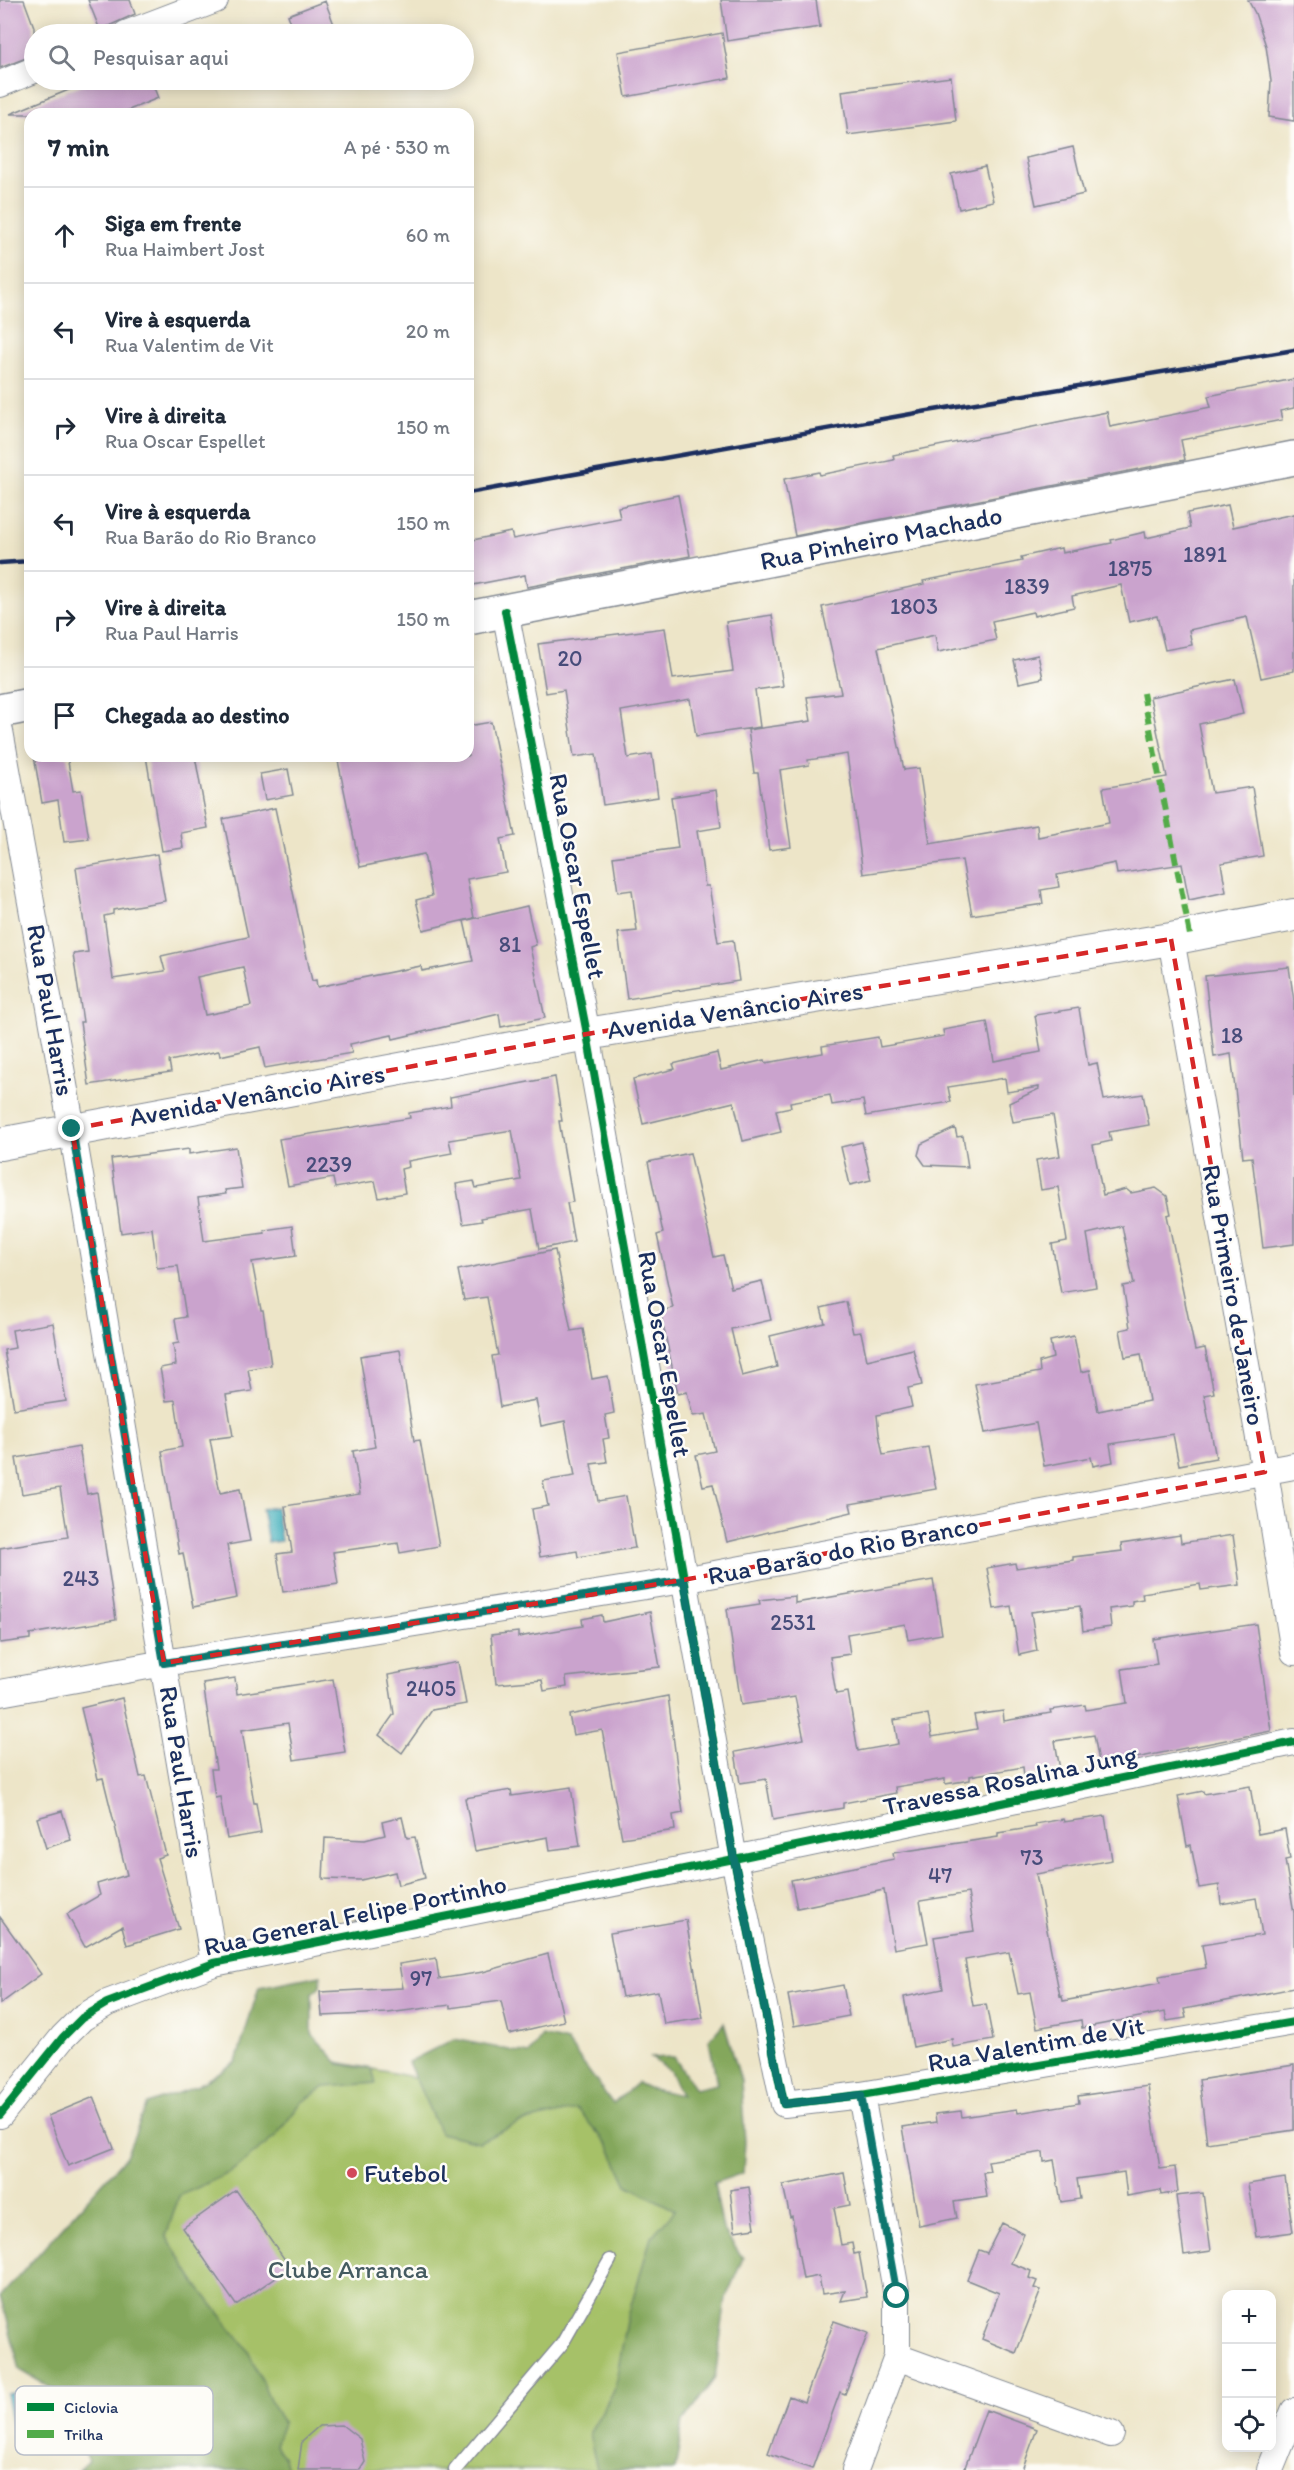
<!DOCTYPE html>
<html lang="pt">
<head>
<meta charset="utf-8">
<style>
  :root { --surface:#fff; --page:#f6f6f7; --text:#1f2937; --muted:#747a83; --line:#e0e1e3 }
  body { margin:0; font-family:Itim,sans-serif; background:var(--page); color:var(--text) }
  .controls { position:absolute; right:18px; bottom:18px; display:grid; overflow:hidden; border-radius:12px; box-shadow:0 3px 15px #0003 }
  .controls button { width:54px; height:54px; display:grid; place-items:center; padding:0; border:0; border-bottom:2px solid var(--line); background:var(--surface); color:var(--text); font:30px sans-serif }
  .stop { position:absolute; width:18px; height:18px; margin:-14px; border:4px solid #0f766e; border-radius:50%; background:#fff }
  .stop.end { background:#0f766e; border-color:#fff; box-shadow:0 2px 6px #0008 }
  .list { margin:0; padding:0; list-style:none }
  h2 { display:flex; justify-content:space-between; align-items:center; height:78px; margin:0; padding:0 24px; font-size:26px }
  h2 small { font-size:20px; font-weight:400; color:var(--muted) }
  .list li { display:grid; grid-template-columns:39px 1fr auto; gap:18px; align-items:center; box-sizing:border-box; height:96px; padding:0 24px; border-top:2px solid var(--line) }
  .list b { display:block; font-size:22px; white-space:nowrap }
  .list p { margin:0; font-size:20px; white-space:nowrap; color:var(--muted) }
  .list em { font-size:20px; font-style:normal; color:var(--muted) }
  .icon { flex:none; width:33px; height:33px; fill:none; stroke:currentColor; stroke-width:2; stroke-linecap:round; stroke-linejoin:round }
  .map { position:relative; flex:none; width:1294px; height:2470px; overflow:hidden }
  .search { position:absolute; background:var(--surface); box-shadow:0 3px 15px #0003; left:24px; top:24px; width:450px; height:66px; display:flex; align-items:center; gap:15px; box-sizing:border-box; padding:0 21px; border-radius:33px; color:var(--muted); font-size:22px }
  .panel { position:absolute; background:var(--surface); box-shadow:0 3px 15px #0003; left:24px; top:108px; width:450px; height:654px; border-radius:18px }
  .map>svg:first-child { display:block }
  .green { fill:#a6c167; stroke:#607862; stroke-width:1.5 }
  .forest { fill:#84a75c; stroke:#506b5d; stroke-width:1.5 }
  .water { fill:#3faebb; stroke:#2d6e8c; stroke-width:1.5 }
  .building { fill:#caa3cd; fill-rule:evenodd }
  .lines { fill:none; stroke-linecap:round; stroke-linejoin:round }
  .service-casing { stroke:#848a93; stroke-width:15 }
  .minor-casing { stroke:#848a93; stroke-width:28 }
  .tertiary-casing { stroke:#848a93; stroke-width:34 }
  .secondary-casing { stroke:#848a93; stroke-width:36 }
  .service { stroke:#fff; stroke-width:12 }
  .minor { stroke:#fff; stroke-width:26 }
  .tertiary { stroke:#fff; stroke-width:32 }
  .secondary { stroke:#fff; stroke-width:33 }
  .rail { stroke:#1b2f5e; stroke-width:4.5 }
  .quiet { stroke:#52ab49; stroke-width:6; stroke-dasharray:12 6; stroke-linecap:butt }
  .cycleway-casing { stroke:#fdfcf7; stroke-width:11 }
  .cycleway { stroke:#00873e; stroke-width:8 }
  .route { stroke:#0f766e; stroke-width:8 }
  .marked { fill:none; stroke:#d62828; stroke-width:4.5; stroke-dasharray:12 8; stroke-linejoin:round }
  .poi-dot { fill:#d1495b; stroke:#fdfcf7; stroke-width:2 }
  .labels { text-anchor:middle; stroke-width:5; stroke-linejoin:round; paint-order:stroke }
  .number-label { font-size:22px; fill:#474c7a }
  .street-label { font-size:26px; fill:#1b2f5e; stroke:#fdfcf7 }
  .poi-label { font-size:26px; fill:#1b2f5e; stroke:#fdfcf7; text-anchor:start }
  .park-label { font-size:26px; fill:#455b61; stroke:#fdfcf7 }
  .key { fill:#fdfcf7; stroke:#b9bec9; stroke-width:1.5 }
  .key-label { font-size:16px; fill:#1b2f5e }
</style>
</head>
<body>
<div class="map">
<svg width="1294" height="2470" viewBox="0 0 1294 2470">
  <rect width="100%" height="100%" fill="#fdfcf7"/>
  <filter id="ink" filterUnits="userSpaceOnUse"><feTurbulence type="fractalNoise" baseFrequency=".0167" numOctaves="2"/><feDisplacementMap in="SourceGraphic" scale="12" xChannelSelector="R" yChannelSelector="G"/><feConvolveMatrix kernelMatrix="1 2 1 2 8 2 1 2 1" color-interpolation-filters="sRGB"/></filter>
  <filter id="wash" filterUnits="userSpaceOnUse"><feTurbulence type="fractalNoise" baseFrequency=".008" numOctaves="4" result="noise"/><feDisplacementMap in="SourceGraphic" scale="24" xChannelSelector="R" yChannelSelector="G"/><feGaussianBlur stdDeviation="1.35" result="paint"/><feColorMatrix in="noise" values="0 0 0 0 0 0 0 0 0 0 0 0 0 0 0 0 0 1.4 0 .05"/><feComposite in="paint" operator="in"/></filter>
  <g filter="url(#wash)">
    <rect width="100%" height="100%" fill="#ede5c8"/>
    <path class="green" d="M287,2052l419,83 -62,335h-500l-21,-272z"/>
    <path class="forest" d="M321,1975l-1,12 -8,7v40l27,30 33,5 4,14 -51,4 -24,16 -26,34 -27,22 -19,14 -50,23 -13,40 29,46 53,68 24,55 11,18 -8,22 9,12 3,13h-208l10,-9 -31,-69 -38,-22 -19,-74 125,-140 21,-52 50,-18 39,-24 23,-75z
      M724,2023l17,58 4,61 -2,31 -29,10 9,47 20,28 -17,40 -11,80 -32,44 -8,48h-78l-8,-37 25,-42 14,-75 23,-79 24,-27 -48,-25 -18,-39 -32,-37 -58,14 -40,19 -39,-9 -32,-71 46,-23 75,15 13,-18 25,6 46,62 24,-21 11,5 33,7 -11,-24 -19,-13 23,-1 21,32 22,-5 -8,-44z"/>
    <path class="water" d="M276,1507l5,34 -13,2 -6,-34z
      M23,2391l9,50 -17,3 -9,-50z"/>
    <g id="blocks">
      <path class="building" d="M0,0h24l10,27v28l-34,13z
        M88,0h42l5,14 -35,16z
        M721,0h95l4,27 -93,14z
        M1248,0h46v121l-25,-4 2,-36 -5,-35 -11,-33z
        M325,1l10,26 -19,7h-21l-7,-19z
        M722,33l8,45 -104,19 -8,-45z
        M951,77l5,44 -108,14 -6,-44z
        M93,80h58l7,18 -39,16h-109z
        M1073,147l11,47 -48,11 -10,-47z
        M985,166l8,35 -34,8 -8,-35z
        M1294,379v29l-14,3 2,9 -101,20 4,20 -390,76 -11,-57 35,-7 1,3 74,-15 -1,-5 214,-43 3,15 101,-20 -3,-11z
        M678,495l12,61 -163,31 -2,-12 -57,11v-45l43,-9 2,7 107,-21 -2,-11z
        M1228,505l5,22 61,-13v157l-33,7 -14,-61 -58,13 3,15 -27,5 -8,-34 -28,6 -8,-37 -49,11 2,11 -40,9 -1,-4 -41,9 4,19 -58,12 -3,-17 -57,13 26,122 15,-2 11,76 107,-19 1,12 71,-14 -6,-35 64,-11 -17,-80 85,-18 8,35 -44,10 13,69 40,-6 11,69 -42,7 5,29 -37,8 -7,-36 -65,10 -2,-11 -58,12 2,12 -18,3 2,14 -71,11 -10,-55 -99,14 -16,-120 -39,6 1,5 -29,5 11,77 -22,3 -11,-77h-4l-6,-43 63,-9 -4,-24 34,-4 -19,-86 102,-23 -1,-3 99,-20 -1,-4 40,-9 1,5 50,-10 -1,-3 34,-8 1,6 44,-10 -3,-15z
        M772,615l11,71 -28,4 5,37 -64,9 -6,-37 -69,12 7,47 24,-4 6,43 -55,8 -7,-51 -22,3 -10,-67 -18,3 -8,-49 127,-16 8,51 60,-8 -7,-49z
        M1038,655l5,23 -24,5 -5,-23z
        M491,722l24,114 -15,3 6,33 -39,7 7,39 -51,12 -7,-30 16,-4 -8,-42 -64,13 -23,-111h131v-30z
        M34,756h33l6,35 8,-1 8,49 -25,3 -6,-42 -16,3z
        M146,756h49l13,72 -27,5 2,15 -21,3z
        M288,769l5,26 -28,5 -5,-26z
        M716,790l5,37 -24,4 8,55h4l9,56 15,-2 6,41 -112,18 -9,-66 19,-2 -5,-41 -14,2 -5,-35 65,-9 -7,-51z
        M275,808l37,173 4,-1 1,7 104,-21 1,5 51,-10 -9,-40 63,-15 9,39 -6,2 15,71 -44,9 -2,-13 -106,25 -1,-4 -42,9 2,9 -87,15 -5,-21 -40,9 -1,-5 -50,10 2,11 -82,13 -9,-63h3l-10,-68 15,-2 -12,-84 81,-14 8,47 -52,9v4l-9,2 9,63 52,-8 -4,-15 87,-19 -25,-118zM243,967l8,39 -46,9 -8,-38z
        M1289,967l5,34v243l-31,4 -11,-91 -9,1 -12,-104 -17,3 -9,-81z
        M1079,1008l9,57 9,-2 7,37 39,-6 6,31 -40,7 2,9 -18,4 10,50 23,-6 5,4 25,-5 11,8 4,18 -4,1 28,135 10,-2 9,45 -10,2 12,63 -37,7 -6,-31 -63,10 3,18 -20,4 -2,-9 -47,9 -8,-43 -51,10 -10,-49 65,-12 -1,-10 14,-4 -3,-17 24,-5 7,36 9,-2 8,41 51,-10 -8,-47 -16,3 -5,-27 10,-2 -7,-42 11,-2 -12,-58 -35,8 9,53 -35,6 -9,-49 15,-3 -9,-54 -17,3 -5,-30 24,-4 -7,-41 -40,7 -4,-19 30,-14v-2l-32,5 -2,-14 -57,9 3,15 -85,14 -3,-16 -31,5 -2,-10 -40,7 1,5 -15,3 5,22 -38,9 -9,-39 -91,22 -10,-45 42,-10 -2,-5 44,-11 4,17 44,-10 1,3 57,-10 -1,-7 56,-9 2,10 64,-11 -1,-6 44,-8 7,39 47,-9 -6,-37z
        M555,1077l7,44h-3l14,81 -6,1 7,39 -35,7 -7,-40 -51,9 1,3 -19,3 -7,-40 18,-3 2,7 45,-8 -9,-50 -63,10 3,13 -44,8 1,6 -8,2 4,24 -26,5 -4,-17 -40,7 -2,-10 -45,8 -9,-47 131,-21 -1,-5 42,-7 -1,-9z
        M955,1128l2,9 6,-1 5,31 -43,-2 -7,-10 3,-11z
        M862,1142l9,38 -21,5 -9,-38z
        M236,1147l6,41 -17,2 1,4 -28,4 6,43 61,-8 -1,-3 28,-4 4,30 -44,6 9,48h2l8,55 -23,4 4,22 -26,4 7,41 -23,3 10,54 20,-4 10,52 -23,4 10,53 -44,9 -10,-54 -4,1 -17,-103 20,-4 -7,-47 -9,1 -6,-33 16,-3 -3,-21 6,-1 -4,-24 11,-2 -8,-51 -21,2 -5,-40 -31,5 -10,-74 78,-10v5z
        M690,1153l24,104 9,-2 8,33 31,-7 9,39 -40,9 11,47 35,-9 -7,-31 55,-13 -4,-15 25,-6 7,31 8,-1 6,28 46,-11 9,36 -14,3 4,19 -35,8 2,19 4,21 45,-8 8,42 -86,15 2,8 -125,30 -14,-58 -10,2 -7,-31 19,-4 -9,-37 -13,2 -6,-24 -9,2 -18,-83 13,-3 -16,-73 6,-2 -15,-71z
        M555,1250l16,81 12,-2 9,50 16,-3 6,37 -9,2 4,23 -6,1 4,23 -16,2 7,37 28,-5 9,52 -57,9 -1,-6 -37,6 -8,-48 16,-3 -5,-25 32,-5 -10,-55 -24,5 -5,-26 -36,7 -8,-51 6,-1 -11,-58 -23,3 -6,-30z
        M53,1323l13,78 -52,8 -10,-59 11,-2 -3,-18z
        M400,1350l14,91 6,-1 19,106 -39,7 -2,-10 -65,9 5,32 -55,8 -6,-38 15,-2 -7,-46 75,-12 -7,-43 22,-4 -15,-91z
        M79,1447l8,47 10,-2 19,128 -86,14v5l-30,4v-95l68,-11 -8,-49 -38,6 -6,-36z
        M1180,1535l1,8 52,-8 7,50 -39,5 -1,-6 -58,9 1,6 -11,2v5l-23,3 2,18 -28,4 -3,-25 -49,6 6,39 -18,4 -8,-49 -17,3 -7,-41 28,-5 1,5 57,-8v-3l49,-6 -1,-7z
        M933,1580l9,54 -34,6 -3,-16 -58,10 3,20 -20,3 6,37 12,-2 10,59 40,-7 -4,-24 34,-6 4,23 45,-8 -3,-14 29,-4 1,10 47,-8 -1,-3 35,-5 1,5 41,-7 -5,-34 35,-5 -4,-25 103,-15 15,107 -140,28 1,2 -32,6 -6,-32 -39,6 5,29 -36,6 -1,-9 -53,9v4l-25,4v-5l-50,8 1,6 -53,10v5l-70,12 -7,-41 -26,4 -5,-31 69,-13 -9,-42 -54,8 -14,-96 33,-5 -1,-4 36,-4v7z
        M650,1612l10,55 -94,10 1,10 -23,4 -2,-11 -46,4 -5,-49 27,-3v5l65,-11 -1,-7 20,-4 1,7z
        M458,1662l8,42 -34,6 -30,43 -23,-18 15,-21 -6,-39z
        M235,1678l2,16 96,-15 12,73 -51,8 -6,-37 -46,7 12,73h2l5,30 -34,6 -7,-42 -5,1 -4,-29h5l-13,-86z
        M668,1696l15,117 -10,2 2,15 -53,8 -20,-108 -29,5 -4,-20z
        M122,1698l18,79 6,-1 20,79 -9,3 22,71 -52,16 -5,-19 -37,21 -18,-33 33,-19 -3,-11 30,-9 -24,-97 -5,1 -17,-71z
        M1250,1786l8,48 27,-5 5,30 -5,1 9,53v75l-110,21 2,9 -19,3 -2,-9 -83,16 -1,-8 -44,8 -7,-36 -12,2 -9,-42 -44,8 8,46 13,-2 7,36 -40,7 -1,-8 -39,8 -9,-50 39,-8 -9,-52 40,-6 -6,-38 -48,8 8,42 -34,6 -10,-59 -87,18 -6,-28 103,-21 -1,-6 105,-16v-4l38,-6 -1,-3 28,-5 1,3 41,-6 7,44 -76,14 24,122 2,-1 1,6 97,-18 -1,-7 47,-8 -4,-23 60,-10 -6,-37 -35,6 -2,-19 -20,3 -8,-43 -4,1 -9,-50 25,-5 1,3z
        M571,1787l9,59 -30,4 -2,-13 -73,14 -10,-53 46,-8 1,6z
        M62,1811l9,29 -25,8 -9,-30z
        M402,1817l5,21 8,-1 10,41 -27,7 -3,-13 -34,8 -38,-1 2,-41 40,2 20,-5 -3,-13z
        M0,1917l41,57 -41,30z
        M686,1920l17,98 -39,6 -6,-33 -36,6 -12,-64z
        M548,1954l16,67 -55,13 -8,-33 -51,7v-3l-62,8 -66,3 -2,-24 83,-4 -4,-24 37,-6 3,21 44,-7z
        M843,1985l6,31 -55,10 -6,-31z
        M1294,2065v65l-87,13 -8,-63z
        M1148,2086l12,83 15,-2 3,25 -17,3 -1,-5 -33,6 -3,-24 -47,7 3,20 -19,3 -7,-42 -10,2 -1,-10 -55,9 2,10 -7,1 4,25 -33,5 3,16 -38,8 -17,-99 34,-5 -1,-8 26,-3 1,6 55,-8 1,4 61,-10 -1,-7z
        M94,2097l20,51 -46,18 -20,-50z
        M844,2173l6,32 -16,3 7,37 11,-2 2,11 5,-1 8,44 -26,4 4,-10 -23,3 -3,-18 -16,3 -11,-63 -2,1 -7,-32z
        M1285,2178l8,54 -37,5 -8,-53z
        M749,2187l6,41 -20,3 -5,-41z
        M236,2190l54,77 -54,38 -53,-77z
        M1203,2193l8,58 -27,4 -8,-59z
        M1002,2223l22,11 -13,29 20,8 -2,7 8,3 -3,7 7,2 -25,63 -34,-14 17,-46 -32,-13 12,-30 8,3z
        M834,2321l34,12 -23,61 -5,-2 -28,77 -44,-16 21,-57 15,6z
        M986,2410l51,19 -15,41h-58z
        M342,2425l18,14 5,23 -5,8h-62l4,-29 17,-15z"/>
    </g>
  </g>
  <g filter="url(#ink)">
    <use href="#blocks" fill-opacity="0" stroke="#848a93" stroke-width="1.5"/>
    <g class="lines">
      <g class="service-casing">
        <path id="service" d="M455,2470l107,-126 48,-84"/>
      </g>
      <g class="minor-casing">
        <path id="minor" d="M126,34l89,-34
          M0,84l34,-14
          M505,611l82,423 147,825 50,245 77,-9 433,-73
          M0,731l72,398 142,834
          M1171,939l94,533 29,180
          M0,1693l164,-30 519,-83 611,-114
          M0,2115l63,-78 19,-19 25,-15 107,-40 520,-104 560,-117
          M897,2357l214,77
          M855,2470l42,-113v-61l-36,-201
          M1270,2470l24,-59"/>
      </g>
      <g class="tertiary-casing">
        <path id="tertiary" d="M0,1144l587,-110 584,-95 123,-24"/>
      </g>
      <g class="secondary-casing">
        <path id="secondary" d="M468,618l826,-160
          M0,711l30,-6"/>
      </g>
      <use href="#service" class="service"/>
      <use href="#minor" class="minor"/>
      <use href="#tertiary" class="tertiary"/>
      <use href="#secondary" class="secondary"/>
      <path class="rail" d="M468,493l454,-81 372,-62
        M0,563l30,-2"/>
      <path class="quiet" d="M1143,693l47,242"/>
      <g class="cycleway-casing">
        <path id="cycleway" d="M505,611l82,423 147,825 50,245 77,-9 433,-73
          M0,2115l63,-78 19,-19 25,-15 107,-40 520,-104 560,-117"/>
      </g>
      <use href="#cycleway" class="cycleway"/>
    </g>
  </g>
  <g class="lines" filter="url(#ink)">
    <path class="route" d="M72,1129l92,534 520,-83 50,279 50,245 77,-9 36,201"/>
  </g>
  <path class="marked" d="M1171,939l94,533 -582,108 -519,83 -92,-534 515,-95z"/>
  <circle class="poi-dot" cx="352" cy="2173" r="6"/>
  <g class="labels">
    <g class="number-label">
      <text x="1205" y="562">1891</text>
      <text x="1130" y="576">1875</text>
      <text x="1027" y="594">1839</text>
      <text x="914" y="614">1803</text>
      <text x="570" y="666">20</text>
      <text x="510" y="952">81</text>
      <text x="1232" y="1043">18</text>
      <text x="329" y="1172">2239</text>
      <text x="81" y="1586">243</text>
      <text x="793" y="1630">2531</text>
      <text x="431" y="1696">2405</text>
      <text x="1032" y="1865">73</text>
      <text x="940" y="1883">47</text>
      <text x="421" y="1986">97</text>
    </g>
    <g class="street-label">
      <text transform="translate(881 538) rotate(-11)" y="9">Rua Pinheiro Machado</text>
      <text transform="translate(578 876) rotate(79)" y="9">Rua Oscar Espellet</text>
      <text transform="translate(51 1010) rotate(80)" y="9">Rua Paul Harris</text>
      <text transform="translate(735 1010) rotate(-9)" y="9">Avenida Venâncio Aires</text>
      <text transform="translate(257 1095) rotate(-10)" y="9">Avenida Venâncio Aires</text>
      <text transform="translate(1234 1295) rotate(80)" y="9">Rua Primeiro de Janeiro</text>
      <text transform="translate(665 1354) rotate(80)" y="9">Rua Oscar Espellet</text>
      <text transform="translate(843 1550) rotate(-11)" y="9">Rua Barão do Rio Branco</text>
      <text transform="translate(182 1772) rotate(81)" y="9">Rua Paul Harris</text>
      <text transform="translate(1010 1780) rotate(-12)" y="9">Travessa Rosalina Jung</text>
      <text transform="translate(355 1915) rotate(-12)" y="9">Rua General Felipe Portinho</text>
      <text transform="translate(1036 2044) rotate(-10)" y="9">Rua Valentim de Vit</text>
    </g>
    <g class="poi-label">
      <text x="364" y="2182">Futebol</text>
    </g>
    <g class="park-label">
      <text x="348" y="2278">Clube Arranca</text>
    </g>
  </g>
  <rect x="15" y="2386" width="198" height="69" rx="9" class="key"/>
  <rect x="27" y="2403" width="27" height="8" fill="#00873e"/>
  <rect x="27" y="2430" width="27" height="8" fill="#52ab49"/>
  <g class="key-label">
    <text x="64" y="2413">Ciclovia</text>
    <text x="64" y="2440">Trilha</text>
  </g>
</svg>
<div class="controls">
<button>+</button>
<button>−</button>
<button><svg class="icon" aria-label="locate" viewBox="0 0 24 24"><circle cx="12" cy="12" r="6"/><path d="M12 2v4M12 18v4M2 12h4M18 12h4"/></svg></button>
</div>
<div class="stop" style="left:897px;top:2296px"></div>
<div class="stop end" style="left:72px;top:1129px"></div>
<div class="search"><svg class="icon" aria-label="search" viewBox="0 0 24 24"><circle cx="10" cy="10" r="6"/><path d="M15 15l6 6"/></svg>Pesquisar aqui</div>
<section class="panel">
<h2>7 min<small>A pé · 530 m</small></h2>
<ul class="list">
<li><svg class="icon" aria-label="ahead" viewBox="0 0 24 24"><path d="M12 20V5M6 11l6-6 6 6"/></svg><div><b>Siga em frente</b><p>Rua Haimbert Jost</p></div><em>60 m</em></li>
<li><svg class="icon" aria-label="left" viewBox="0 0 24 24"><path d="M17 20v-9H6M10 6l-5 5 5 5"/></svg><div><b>Vire à esquerda</b><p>Rua Valentim de Vit</p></div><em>20 m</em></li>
<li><svg class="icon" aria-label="right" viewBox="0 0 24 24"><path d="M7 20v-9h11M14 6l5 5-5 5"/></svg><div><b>Vire à direita</b><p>Rua Oscar Espellet</p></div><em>150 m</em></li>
<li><svg class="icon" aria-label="left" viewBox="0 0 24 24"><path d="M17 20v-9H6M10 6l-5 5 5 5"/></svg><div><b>Vire à esquerda</b><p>Rua Barão do Rio Branco</p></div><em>150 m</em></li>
<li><svg class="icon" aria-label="right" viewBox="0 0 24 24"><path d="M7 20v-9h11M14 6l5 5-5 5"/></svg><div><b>Vire à direita</b><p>Rua Paul Harris</p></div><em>150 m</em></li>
<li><svg class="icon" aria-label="arrive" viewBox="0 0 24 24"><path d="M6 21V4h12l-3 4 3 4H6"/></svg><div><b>Chegada ao destino</b></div></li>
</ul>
</section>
</div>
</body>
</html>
